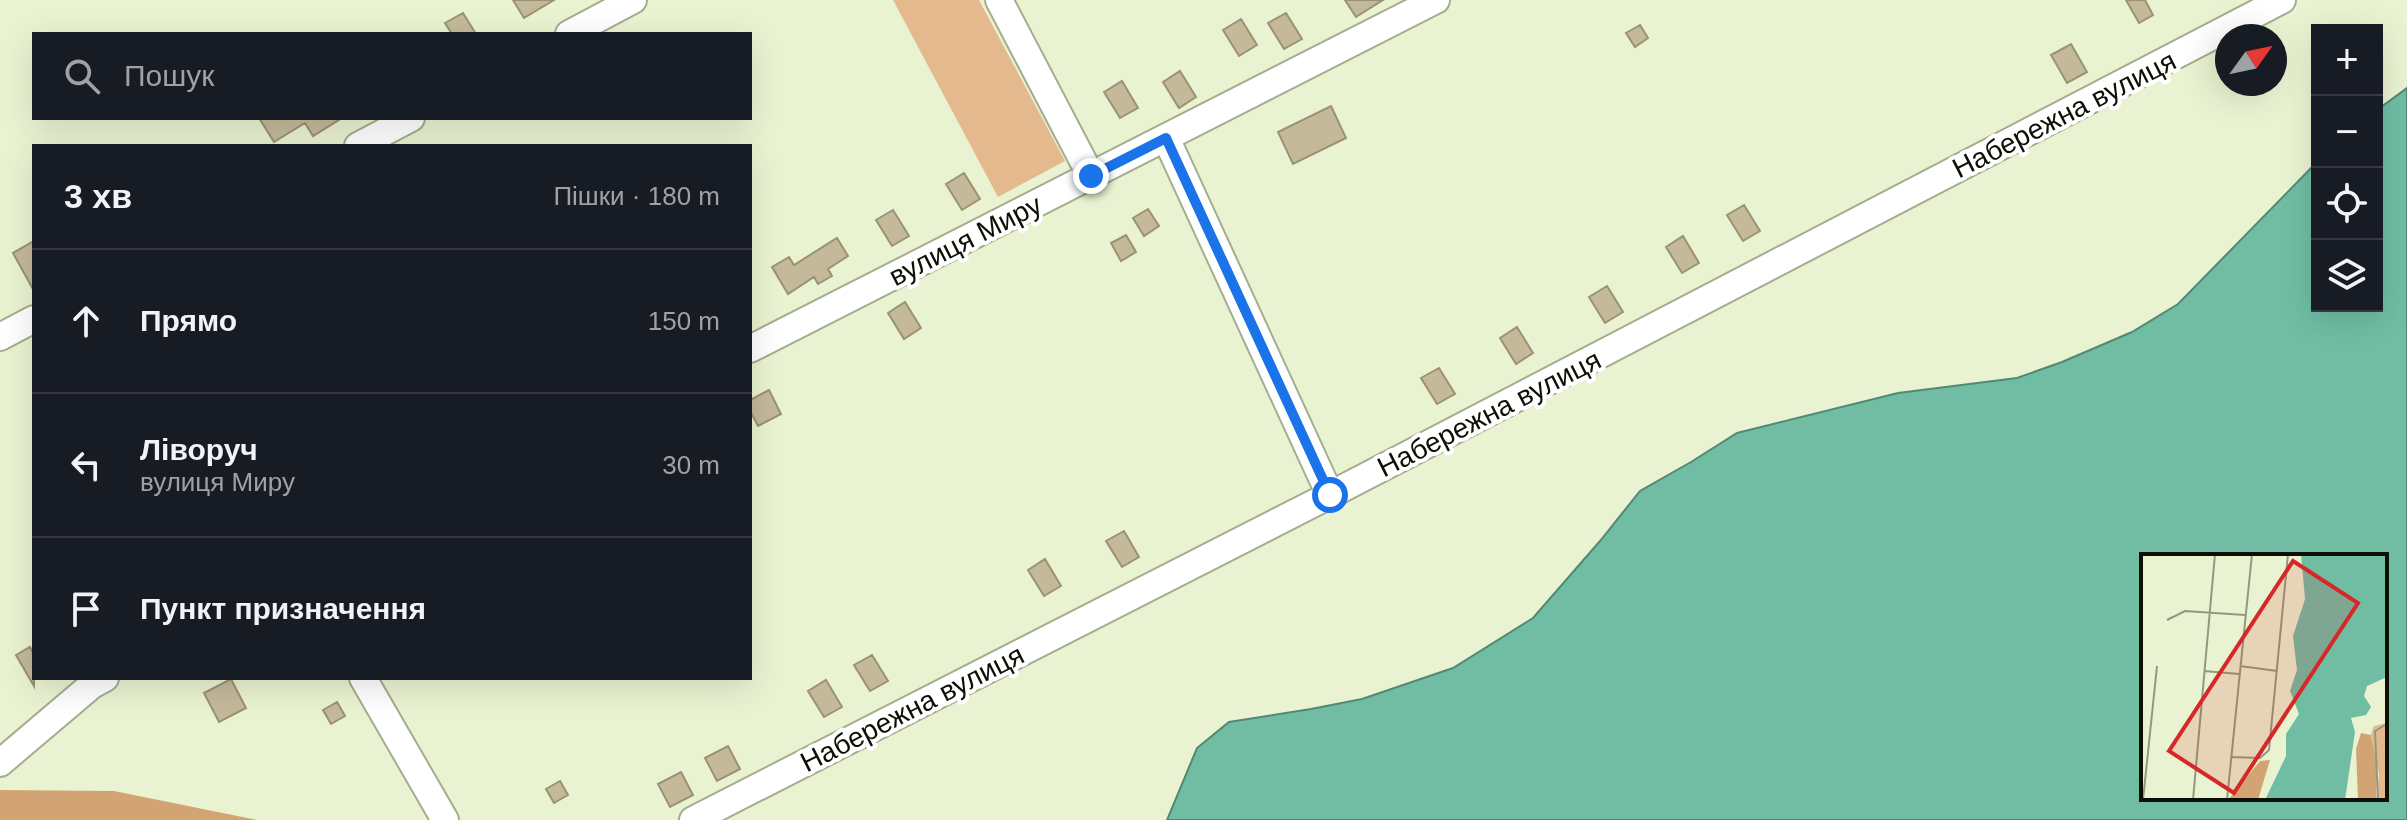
<!DOCTYPE html>
<html lang="uk">
<head>
<meta charset="utf-8">
<style>
  :root { --surface:#171b24; --page:#20242c; --text:#f1f3f6; --muted:#9ea1a6; --line:#363941 }
  body { margin:0; font-family:Arial,sans-serif; background:var(--page); color:var(--text) }
  .controls { position:absolute; right:24px; top:24px; display:grid; overflow:hidden; border-radius:0px; box-shadow:0 8px 32px #0002 }
  .controls button { width:72px; height:72px; display:grid; place-items:center; padding:0; border:0; border-bottom:2px solid var(--line); background:var(--surface); color:var(--text); font:40px sans-serif }
  .compass { position:absolute; left:2215px; top:24px; width:72px; height:72px; border-radius:50%; background:var(--surface); box-shadow:0 8px 32px #0002; rotate:57deg }
  .stop { position:absolute; width:24px; height:24px; margin:-18px; border:6px solid #1a73e8; border-radius:50%; background:#fff }
  .stop.end { background:#1a73e8; border-color:#fff; box-shadow:0 2px 8px #0008 }
  .list { margin:0; padding:0; list-style:none }
  h2 { display:flex; justify-content:space-between; align-items:center; height:104px; margin:0; padding:0 32px; font-size:34px }
  h2 small { font-size:26px; font-weight:400; color:var(--muted) }
  .list li { display:grid; grid-template-columns:52px 1fr auto; gap:24px; align-items:center; box-sizing:border-box; height:144px; padding:0 32px; border-top:2px solid var(--line) }
  .list b { display:block; font-size:30px; white-space:nowrap }
  .list p { margin:0; font-size:26px; white-space:nowrap; color:var(--muted) }
  .list em { font-size:26px; font-style:normal; color:var(--muted) }
  .icon { flex:none; width:44px; height:44px; fill:none; stroke:currentColor; stroke-width:2; stroke-linecap:round; stroke-linejoin:round }
  .map { position:relative; flex:none; width:2407px; height:820px; overflow:hidden }
  .search { position:absolute; background:var(--surface); box-shadow:0 8px 32px #0002; left:32px; top:32px; width:720px; height:88px; display:flex; align-items:center; gap:20px; box-sizing:border-box; padding:0 28px; border-radius:0px; color:var(--muted); font-size:30px }
  .panel { position:absolute; background:var(--surface); box-shadow:0 8px 32px #0002; left:32px; top:144px; width:720px; height:536px; border-radius:0px }
  .map>svg:first-child { display:block }
  .green { fill:#e4b98e }
  .forest { fill:#d3a473 }
  .water { fill:#70bda4; stroke:#528974; stroke-width:2; fill-rule:evenodd }
  .building { fill:#c4ba9a; stroke:#9b9273; stroke-width:2 }
  .lines { fill:none; stroke-linecap:round; stroke-linejoin:round }
  .minor-casing { stroke:#a5ad8e; stroke-width:30 }
  .minor { stroke:#fff; stroke-width:26 }
  .route { stroke:#1a73e8; stroke-width:10 }
  .labels { text-anchor:middle; stroke-width:8; stroke-linejoin:round; paint-order:stroke }
  .street-label { font-size:28px; fill:#0d0f05; stroke:#fff }
  .inset-road { fill:none; stroke:#92987f; stroke-width:2 }
  .view { fill:#d62828; fill-opacity:0.15; stroke:#d62828; stroke-width:4 }
  .inset-edge { fill:none; stroke:#0d0f05; stroke-width:4 }
</style>
</head>
<body>
<div class="map">
<svg width="2407" height="820" viewBox="0 0 2407 820">
  <rect width="100%" height="100%" fill="#eaf3d1"/>
  <path class="green" d="M893,0h86l86,161 -67,36z"/>
  <path class="forest" d="M0,790l114,1 143,29h-257z"/>
  <path class="water" d="M2407,88v732h-1240l30,-72 32,-26 82,-13 51,-10 91,-31 80,-50 67,-77 40,-50 51,-29 46,-29 161,-40 119,-15 45,-16 70,-30 46,-28 139,-142v144h60v-196zM2143,556h242v242h-242z"/>
  <path class="building" d="M513,0h41l-30,18z
    M1345,0h38l-27,17z
    M2126,0h19l8,15 -14,8z
    M463,13l13,21h-24l-7,-11z
    M1286,13l16,26 -18,10 -16,-26z
    M1241,19l16,26 -18,11 -16,-26z
    M1640,25l8,13 -13,9 -9,-14z
    M2071,44l16,28 -20,11 -16,-28z
    M1180,71l16,26 -17,11 -16,-26z
    M1122,81l16,27 -18,10 -16,-26z
    M1331,106l15,32 -53,26 -15,-32z
    M259,118h83l-29,18 -8,-13 -31,19z
    M964,173l16,26 -18,11 -16,-26z
    M1744,205l16,26 -17,10 -16,-26z
    M1148,209l11,17 -15,10 -11,-18z
    M893,210l16,26 -17,10 -16,-26z
    M1126,235l10,17 -15,9 -10,-18z
    M1683,236l16,27 -17,10 -16,-26z
    M837,238l11,18 -20,13 4,7 -14,8 -4,-7 -26,17 -16,-27 17,-10 5,8z
    M34,241v50l-21,-38z
    M1607,286l16,26 -18,11 -16,-26z
    M905,302l16,26 -17,11 -16,-26z
    M1517,327l16,26 -17,11 -16,-26z
    M1439,368l16,26 -18,10 -16,-26z
    M769,390l12,24 -23,12 -8,-15v-11z
    M1124,531l15,26 -17,10 -16,-26z
    M1045,559l16,27 -17,10 -16,-26z
    M30,647l4,8v31l-18,-31z
    M872,655l16,26 -18,10 -16,-26z
    M231,679l15,29 -27,14 -15,-29z
    M826,680l16,27 -18,10 -16,-26z
    M337,702l8,14 -14,8 -8,-14z
    M728,746l12,23 -23,12 -12,-23z
    M681,772l12,23 -23,12 -12,-23z
    M560,781l8,14 -14,8 -8,-14z"/>
  <g class="lines">
    <g class="minor-casing">
      <path id="minor" d="M999,0l92,176
        M569,34l64,-34
        M1166,138l164,357
        M358,146l53,-28
        M0,337l34,-18
        M750,349l686,-349
        M363,678l82,142
        M0,763l92,-78 13,-7
        M693,820l637,-325 952,-495"/>
    </g>
    <use href="#minor" class="minor"/>
  </g>
  <g class="lines">
    <path class="route" d="M1091,176l75,-38 164,357"/>
  </g>
  <g class="labels">
    <g class="street-label">
      <text transform="translate(2064 114) rotate(-27)" y="10">Набережна вулиця</text>
      <text transform="translate(965 240) rotate(-27)" y="10">вулиця Миру</text>
      <text transform="translate(1489 413) rotate(-27)" y="10">Набережна вулиця</text>
      <text transform="translate(912 708) rotate(-27)" y="10">Набережна вулиця</text>
    </g>
  </g>
  <g transform="translate(2141 554)">
    <rect width="246" height="246" fill="#eaf3d1"/>
    <path d="M246,169v77h-11l3,-25 -8,-41 3,-8z" fill="#e4b98e"/>
    <path d="M220,179l10,2 6,29 -1,36h-18l-2,-51zM129,206l-12,40h-30l32,-39z" fill="#d3a473"/>
    <path d="M160,0h86v123l-20,9 -3,10 7,11 -5,8 -15,3 4,14 -10,68h-80l21,-44v-22l13,-20 -9,-23 7,-21 -4,-34 12,-37z" fill="#70bda4"/>
    <path class="inset-road" d="M26,66l18,-9 60,4M99,112l37,5M63,117l35,3M90,203l29,1 9,-8 19,-196M2,246l14,-134M52,246l22,-246M86,246l25,-246M237,246l-3,-69 12,-7"/>
    <path class="view" d="M152,7l65,42 -124,190 -65,-42z"/>
    <rect width="246" height="246" class="inset-edge"/>
  </g>
</svg>
<div class="controls">
<button>+</button>
<button>−</button>
<button><svg class="icon" aria-label="locate" viewBox="0 0 24 24"><circle cx="12" cy="12" r="6"/><path d="M12 2v4M12 18v4M2 12h4M18 12h4"/></svg></button>
<button><svg class="icon" aria-label="layers" viewBox="0 0 24 24"><path d="M12 4l9 5-9 5-9-5zM3 14l9 5 9-5"/></svg></button>
</div>
<svg class="compass" viewBox="-18 -18 36 36"><path d="M0-13l5 13h-10z" fill="#e53935"/><path d="M0 13l5-13h-10z" fill="#9ea1a6"/></svg>
<div class="stop" style="left:1330px;top:495px"></div>
<div class="stop end" style="left:1091px;top:176px"></div>
<div class="search"><svg class="icon" aria-label="search" viewBox="0 0 24 24"><circle cx="10" cy="10" r="6"/><path d="M15 15l6 6"/></svg>Пошук</div>
<section class="panel">
<h2>3 хв<small>Пішки · 180 m</small></h2>
<ul class="list">
<li><svg class="icon" aria-label="ahead" viewBox="0 0 24 24"><path d="M12 20V5M6 11l6-6 6 6"/></svg><div><b>Прямо</b></div><em>150 m</em></li>
<li><svg class="icon" aria-label="left" viewBox="0 0 24 24"><path d="M17 20v-9H6M10 6l-5 5 5 5"/></svg><div><b>Ліворуч</b><p>вулиця Миру</p></div><em>30 m</em></li>
<li><svg class="icon" aria-label="arrive" viewBox="0 0 24 24"><path d="M6 21V4h12l-3 4 3 4H6"/></svg><div><b>Пункт призначення</b></div></li>
</ul>
</section>
</div>
</body>
</html>
